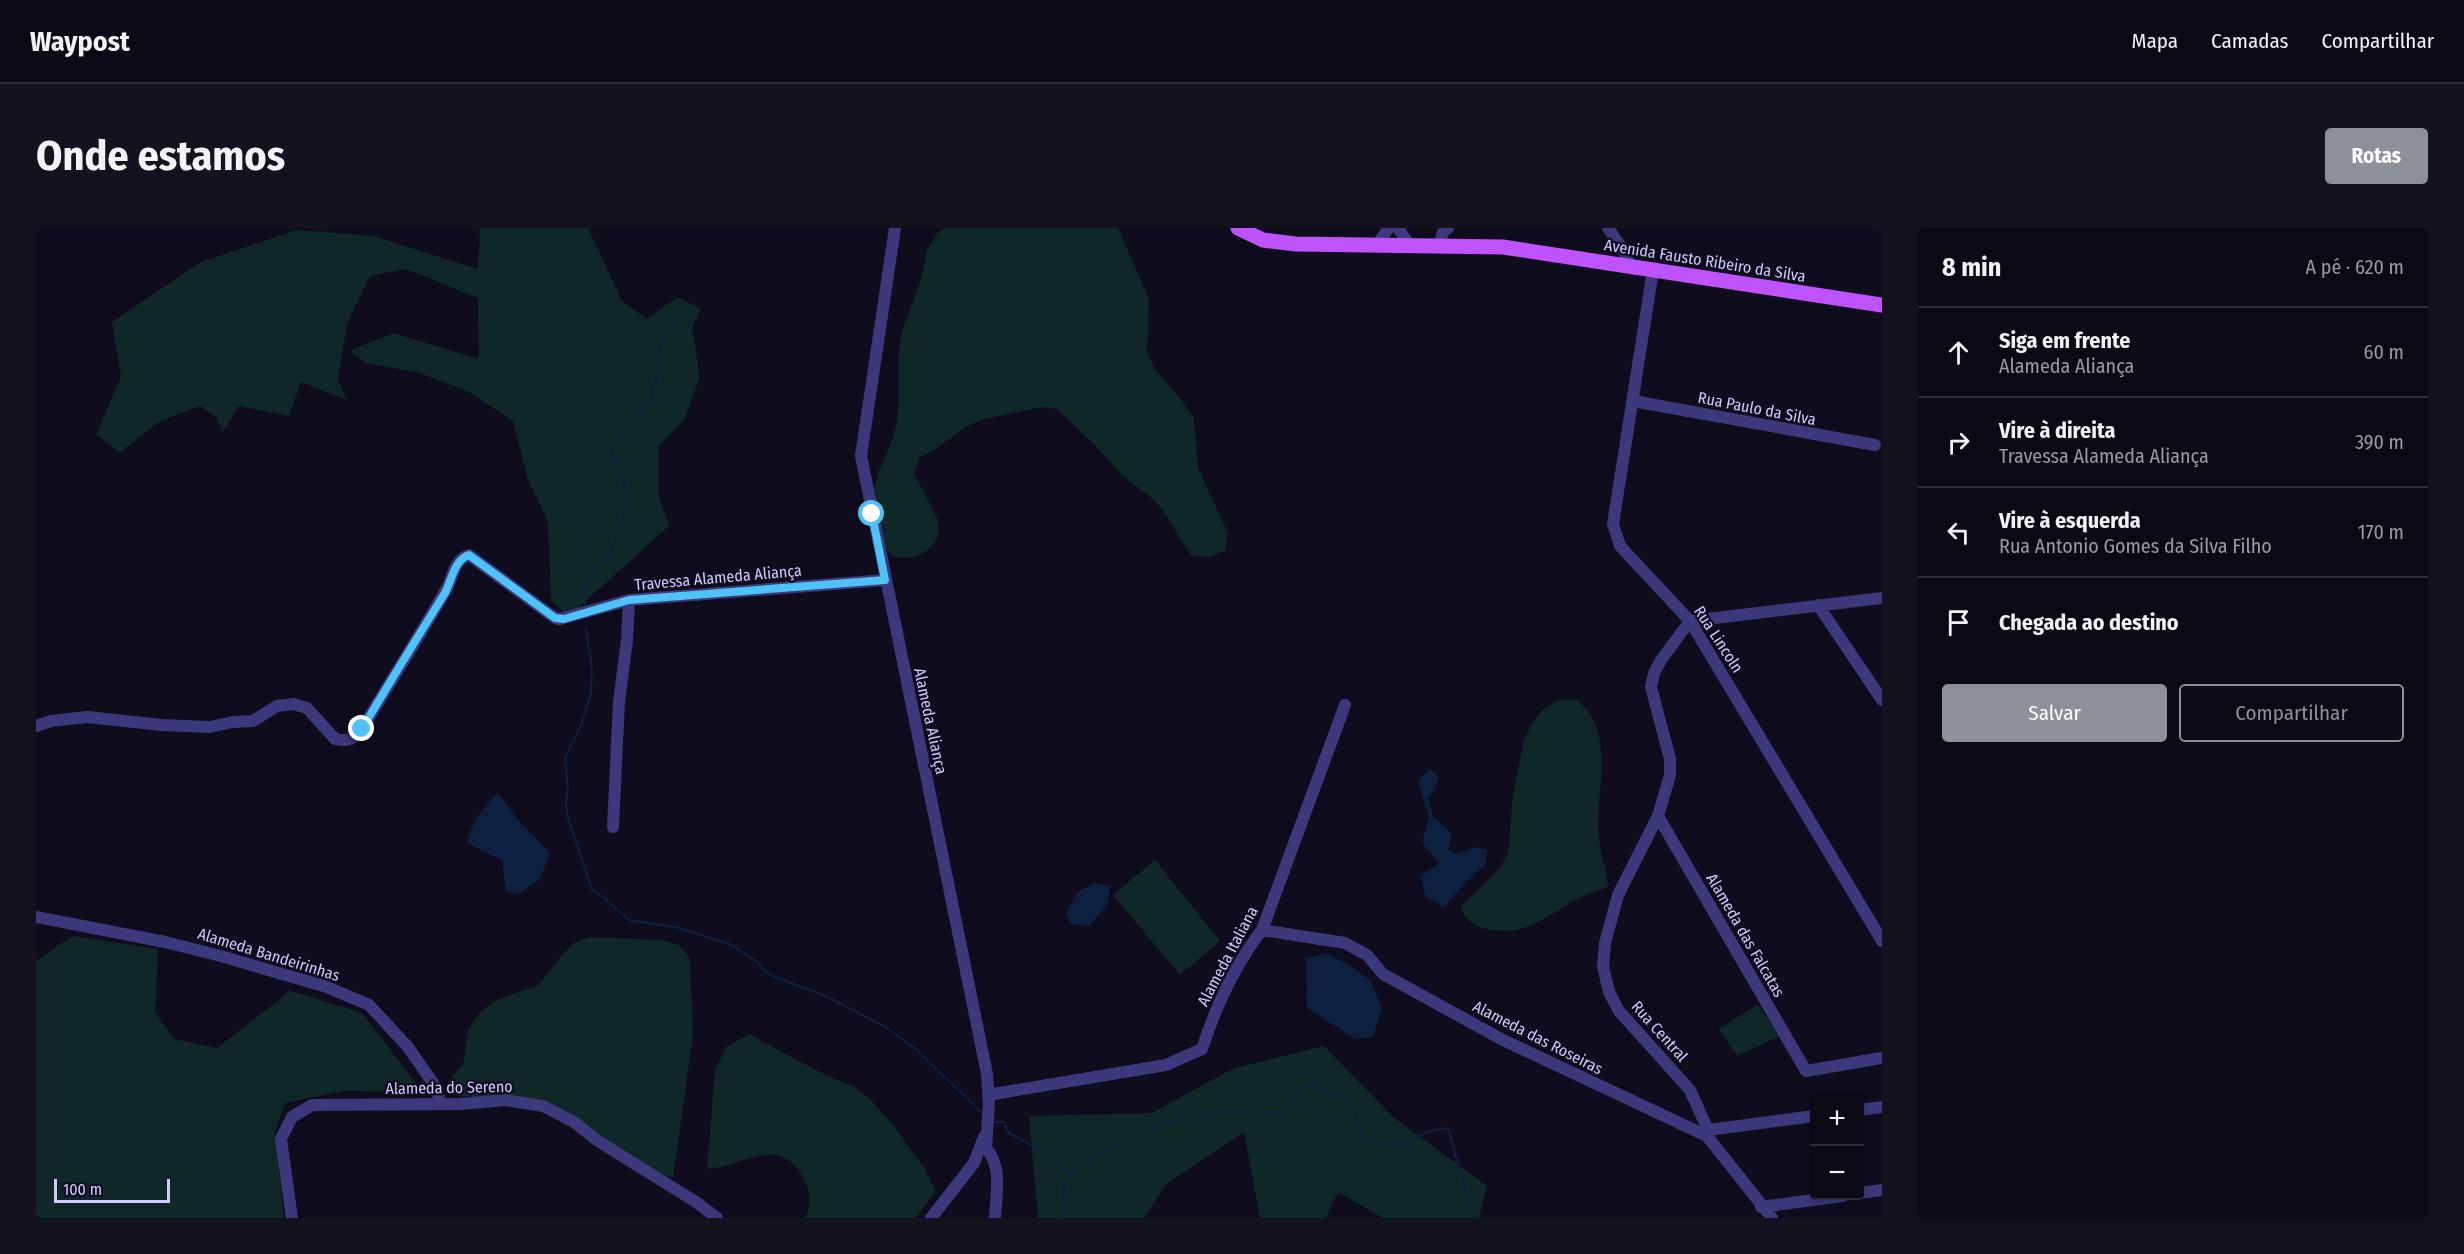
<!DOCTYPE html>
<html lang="pt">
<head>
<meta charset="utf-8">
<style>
  :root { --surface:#0b0916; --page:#14121f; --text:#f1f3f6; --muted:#9a9aa1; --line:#2b2a35; --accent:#8c9099 }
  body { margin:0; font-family:"Fira Sans Condensed",sans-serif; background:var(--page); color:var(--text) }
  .controls { position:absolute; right:18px; bottom:18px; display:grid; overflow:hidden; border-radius:6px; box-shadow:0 3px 9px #0003 }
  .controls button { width:54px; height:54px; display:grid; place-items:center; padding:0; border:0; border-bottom:2px solid var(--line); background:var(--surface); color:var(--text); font:30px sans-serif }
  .scale { position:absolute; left:18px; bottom:15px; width:116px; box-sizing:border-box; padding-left:6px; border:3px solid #d0c9fe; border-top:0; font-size:16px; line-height:21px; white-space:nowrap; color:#d0c9fe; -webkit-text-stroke:4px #0f0c1d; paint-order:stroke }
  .stop { position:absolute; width:18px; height:18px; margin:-14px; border:4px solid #4fc3f7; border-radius:50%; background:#fff }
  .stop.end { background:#4fc3f7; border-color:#fff; box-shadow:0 2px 6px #0008 }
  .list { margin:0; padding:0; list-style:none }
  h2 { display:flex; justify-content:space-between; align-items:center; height:78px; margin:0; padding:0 24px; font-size:26px }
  h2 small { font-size:20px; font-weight:400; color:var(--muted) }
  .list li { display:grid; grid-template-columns:39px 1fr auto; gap:18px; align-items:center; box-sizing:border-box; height:90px; padding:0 24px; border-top:2px solid var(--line) }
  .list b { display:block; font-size:22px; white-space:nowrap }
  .list p { margin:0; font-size:20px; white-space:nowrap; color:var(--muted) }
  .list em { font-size:20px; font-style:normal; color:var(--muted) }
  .actions { display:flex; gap:12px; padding:18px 24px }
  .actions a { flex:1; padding:14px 0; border:2px solid var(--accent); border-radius:6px; text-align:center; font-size:21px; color:var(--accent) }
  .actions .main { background:var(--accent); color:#fff }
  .icon { flex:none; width:33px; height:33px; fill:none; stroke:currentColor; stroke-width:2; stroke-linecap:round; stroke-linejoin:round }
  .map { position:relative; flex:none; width:1846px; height:990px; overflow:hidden; border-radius:6px }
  header { display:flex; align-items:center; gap:36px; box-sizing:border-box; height:84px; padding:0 30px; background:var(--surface); border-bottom:2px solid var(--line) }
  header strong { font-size:28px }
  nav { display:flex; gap:33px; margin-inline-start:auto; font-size:21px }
  .intro { display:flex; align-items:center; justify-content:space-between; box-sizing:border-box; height:144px; padding:0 36px }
  h1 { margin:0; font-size:42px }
  .button { padding:15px 27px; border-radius:6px; background:var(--accent); color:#fff; font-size:21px; font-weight:700 }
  main { display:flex; gap:36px; padding:0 36px }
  aside { flex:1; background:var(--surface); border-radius:6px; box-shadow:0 3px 9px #0003 }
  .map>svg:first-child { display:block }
  .green { fill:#0f2726 }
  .water { fill:#0d2040 }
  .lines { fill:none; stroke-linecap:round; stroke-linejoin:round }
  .stream { stroke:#0d2040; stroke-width:2 }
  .minor { stroke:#3b387b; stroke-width:12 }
  .major { stroke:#be53fb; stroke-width:15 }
  .route { stroke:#4fc3f7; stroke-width:8 }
  .labels { text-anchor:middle; stroke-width:4.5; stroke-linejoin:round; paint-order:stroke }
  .street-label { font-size:16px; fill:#d0c9fe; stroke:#0f0c1d }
</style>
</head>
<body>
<header>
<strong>Waypost</strong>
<nav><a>Mapa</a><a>Camadas</a><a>Compartilhar</a></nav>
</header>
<div class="intro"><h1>Onde estamos</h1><a class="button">Rotas</a></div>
<main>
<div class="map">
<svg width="1846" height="990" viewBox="0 0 1846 990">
  <rect width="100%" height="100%" fill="#0f0c1d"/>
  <path class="green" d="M444,0h108l34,73 25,18 30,-22 24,12 -9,18 8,50 -16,43 -25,26v52l10,28 -101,91 -17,-17 -3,-78 -20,-42 -15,-59 -44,-29 -49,-19 -54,-10 -16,-12 43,-18 86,26 -1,-61 -72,-29 -36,7 -23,48 -9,56 9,20 -46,-18 -12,34 -50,-10 -16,26 -7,-15 -16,-11 -41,16 -39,30 -24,-17 25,-59 -9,-54 89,-60 96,-32 76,6 105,33z
    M909,0h173l31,71 -2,53 8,17 28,33 11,16 4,50 30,65 -3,18 -16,6 -18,-1 -27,-44 -11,-13 -31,-24 -26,-29 -39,-37 -17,-2 -58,13 -17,7 -29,22 -16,8 -6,16 23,45 2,18c-14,20 -21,23 -45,21l-12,-12 -7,-38 -1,-16 4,-18 14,-33 5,-19 2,-19v-53l3,-17 19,-53 6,-29 10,-17z
    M1524,472h17c4,5 10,9 13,14 22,34 5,85 9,123 1,17 8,32 9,50 -10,4 -21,7 -31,12 -32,18 -51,38 -90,30 -14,-2 -23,-10 -26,-23l38,-37 9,-15 5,-59 11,-55 7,-15 12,-16z
    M1119,632l65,81 -40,34 -67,-80z
    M36,708l86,13 -3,63 19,27 43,9 62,-48 9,-10 74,23 61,79 -80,-1 -58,12 -10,29 9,86h-248v-257z
    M554,709l71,3 18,5 11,13 3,77 -20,143 -27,-12 -83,-55 -111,-17 -1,-16 12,-13 5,-35 11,-17 15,-12 45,-16 22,-29 13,-13z
    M1722,776l21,32 -42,20 -18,-27z
    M713,806l71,38 36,16 14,11 24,27 30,42 12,23 -20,27h-112c7,-9 7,-21 3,-31 -22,-57 -59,-22 -100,-18l8,-99 11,-23z
    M1288,818l69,71 94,69 -8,32h-96l-45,-26 -12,26h-66l-16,-86 -78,52 -22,34h-106l-9,-102 123,-3 80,-44z"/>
  <path class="water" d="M1393,541l10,8 -6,16 -5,4 5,19 19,18 -4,16 8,4 19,-7 12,3 -1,13 -22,21 -21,24 -18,-13 -4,-19 18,-13 -17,-20 7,-26 -11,-36z
    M462,565l23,30 29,30 -10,26 -22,16 -12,-4 -4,-31 -35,-17c6,-23 14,-33 31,-50z
    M1059,655l15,3 -3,19 -18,21 -19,-2 -4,-11 12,-21z
    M1290,725l27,14 17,13 12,28 -9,29 -18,2 -48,-31 -1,-49z"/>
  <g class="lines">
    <path class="stream" d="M549,377l1,-24 25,-27 17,-53 -6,-26 -12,-25 39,-49 8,-24 4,-32 5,-11 14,-19
      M550,400l6,41 -1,24 -10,32 -16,33 3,30 -2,15 2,15 24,72 14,9 23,21 46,7 55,17 26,17 10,11 7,4 55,21 59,31 30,22 67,65
      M956,894h12l4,11 31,16 30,23 2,4c-13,10 -5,28 -11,42
      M1033,944c63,-39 115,-61 190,-65l8,6 11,4 29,-33 35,15 12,14 10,27 39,4 28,-13 17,-3 21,74 8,16"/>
    <path class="minor" d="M859,0l-34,228 126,618 2,29 -3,45c17,19 10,47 9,70
      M1362,0l12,18
      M1572,0l17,25 5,13
      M1340,18l13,-18
      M1403,18l4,-14 5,-4
      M1617,42l-40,254 7,22 70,75 192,320
      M1597,173l242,44
      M1782,377l64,95
      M0,498l15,-5 36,-4 75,8 48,2 23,-5 20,-1 24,-15 17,-2 13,4 28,31c14,3 19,0 27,-10 28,-47 58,-93 85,-141 6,-11 7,-29 22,-33l86,63 5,1 69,-19 256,-20
      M1622,588l148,255 76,-13
      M577,599l6,-125 8,-62 2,-40
      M0,689l129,25 52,13 110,32 42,18 39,42 29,42 3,15
      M1226,702l83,13 22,12 16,19 118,65 206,97 65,82
      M952,867l178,-30 36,-16c14,-43 32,-83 60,-119l83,-225
      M1824,882l22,-3
      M1672,902l-18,-40 -71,-79 -10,-19 -6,-25 2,-24 13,-48 40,-79 12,-41v-16l-19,-72 3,-14 7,-13 29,-39 192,-23
      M1671,908l1,-6 106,-14
      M1824,965l22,-3
      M1725,979l82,-11
      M256,990l-11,-79 11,-22 20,-12 148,-1 45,-4 38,6 31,16 24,19 98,61 21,16
      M895,990l43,-55 10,-26"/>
    <path class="major" d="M1202,0l25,12 33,4 207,3 379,58"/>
  </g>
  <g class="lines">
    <path class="route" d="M326,501c27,-46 55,-91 83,-136 7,-13 9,-33 24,-38l86,63 9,1 65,-19 256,-20 -13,-66"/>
  </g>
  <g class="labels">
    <g class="street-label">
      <text transform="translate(1669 32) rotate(9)" y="6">Avenida Fausto Ribeiro da Silva</text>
      <text transform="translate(1721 180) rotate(11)" y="6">Rua Paulo da Silva</text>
      <text transform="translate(682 349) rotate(-5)" y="6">Travessa Alameda Aliança</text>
      <text transform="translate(1683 411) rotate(57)" y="6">Rua Lincoln</text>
      <text transform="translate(895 493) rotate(78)" y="6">Alameda Aliança</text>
      <text transform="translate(1710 707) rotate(60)" y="6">Alameda das Falcatas</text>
      <text transform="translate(233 726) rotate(17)" y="6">Alameda Bandeirinhas</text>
      <text transform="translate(1191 728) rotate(-62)" y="6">Alameda Italiana</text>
      <text transform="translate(1624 803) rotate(48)" y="6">Rua Central</text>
      <text transform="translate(1502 809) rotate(27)" y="6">Alameda das Roseiras</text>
      <text transform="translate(413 859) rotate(-1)" y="6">Alameda do Sereno</text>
    </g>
  </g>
</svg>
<div class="controls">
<button>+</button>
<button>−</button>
</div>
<div class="scale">100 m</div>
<div class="stop" style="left:836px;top:286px"></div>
<div class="stop end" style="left:326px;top:501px"></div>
</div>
<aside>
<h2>8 min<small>A pé · 620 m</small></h2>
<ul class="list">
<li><svg class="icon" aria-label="ahead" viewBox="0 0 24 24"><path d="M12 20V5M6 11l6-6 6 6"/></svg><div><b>Siga em frente</b><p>Alameda Aliança</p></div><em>60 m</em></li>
<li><svg class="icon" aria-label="right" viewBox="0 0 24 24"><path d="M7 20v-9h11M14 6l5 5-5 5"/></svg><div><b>Vire à direita</b><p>Travessa Alameda Aliança</p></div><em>390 m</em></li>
<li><svg class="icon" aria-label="left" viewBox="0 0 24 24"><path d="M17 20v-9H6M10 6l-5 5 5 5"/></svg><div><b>Vire à esquerda</b><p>Rua Antonio Gomes da Silva Filho</p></div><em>170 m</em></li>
<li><svg class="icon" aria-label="arrive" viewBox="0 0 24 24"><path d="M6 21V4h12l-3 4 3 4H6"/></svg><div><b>Chegada ao destino</b></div></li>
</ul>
<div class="actions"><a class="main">Salvar</a><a>Compartilhar</a></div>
</aside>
</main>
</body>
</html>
